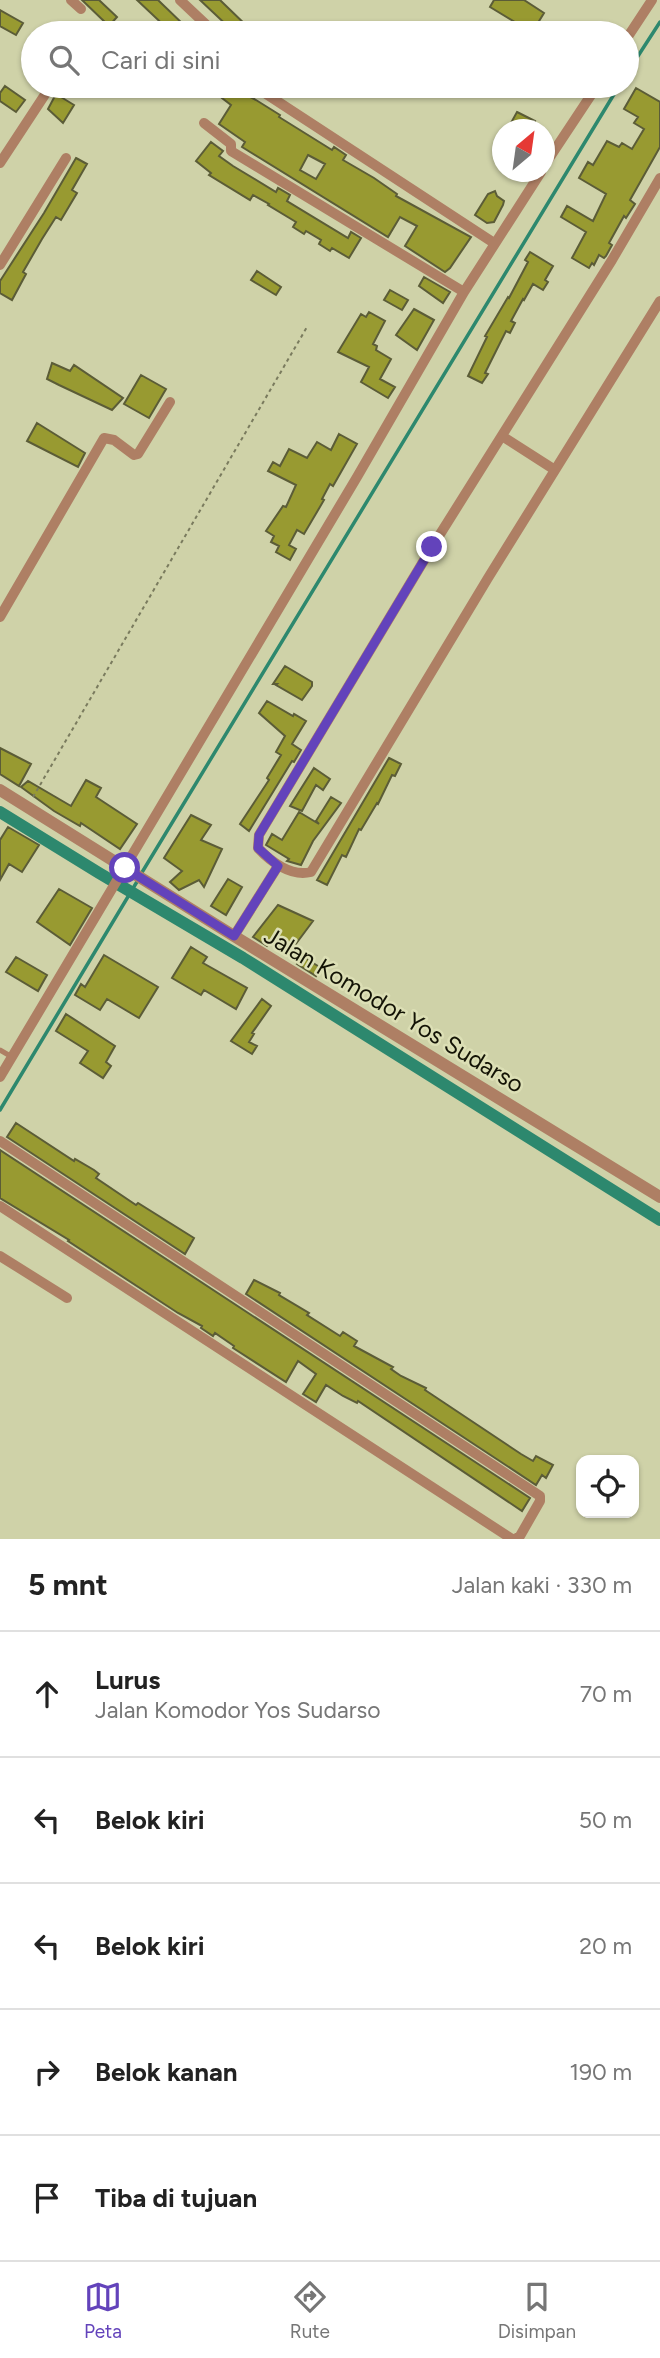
<!DOCTYPE html>
<html lang="id">
<head>
<meta charset="utf-8">
<style>
  :root { --surface:#fff; --page:#f2f2f2; --text:#222; --muted:#767676; --line:#e0e0e0; --accent:#6343bb }
  body { margin:0; font-family:Figtree,sans-serif; background:var(--page); color:var(--text) }
  .controls { position:absolute; right:21px; bottom:21px; display:grid; overflow:hidden; border-radius:14px; box-shadow:0 2px 5px #0004 }
  .controls button { width:63px; height:63px; display:grid; place-items:center; padding:0; border:0; border-bottom:2px solid var(--line); background:var(--surface); color:var(--text); font:35px sans-serif }
  .compass { position:absolute; left:492px; top:119px; width:63px; height:63px; border-radius:50%; background:var(--surface); box-shadow:0 2px 5px #0004; rotate:29deg }
  .stop { position:absolute; width:21px; height:21px; margin:-16px; border:5px solid #6343bb; border-radius:50%; background:#fff }
  .stop.end { background:#6343bb; border-color:#fff; box-shadow:0 2px 7px #0008 }
  .list { margin:0; padding:0; list-style:none }
  h2 { display:flex; justify-content:space-between; align-items:center; height:91px; margin:0; padding:0 28px; font-size:30px }
  h2 small { font-size:23px; font-weight:400; color:var(--muted) }
  .list li { display:grid; grid-template-columns:46px 1fr auto; gap:21px; align-items:center; box-sizing:border-box; height:126px; padding:0 28px; border-top:2px solid var(--line) }
  .list b { display:block; font-size:26px; white-space:nowrap }
  .list p { margin:0; font-size:23px; white-space:nowrap; color:var(--muted) }
  .list em { font-size:23px; font-style:normal; color:var(--muted) }
  .icon { flex:none; width:38px; height:38px; fill:none; stroke:currentColor; stroke-width:2; stroke-linecap:round; stroke-linejoin:round }
  .map { position:relative; flex:none; width:660px; height:1539px; overflow:hidden }
  .search { position:absolute; background:var(--surface); box-shadow:0 2px 5px #0004; left:21px; right:21px; top:21px; height:77px; display:flex; align-items:center; gap:18px; box-sizing:border-box; padding:0 24px; border-radius:38px; color:var(--muted); font-size:26px }
  .sheet { height:721px; background:var(--surface) }
  nav { display:flex; justify-content:space-around; align-items:center; box-sizing:border-box; height:98px; border-top:2px solid var(--line); background:var(--surface); font-size:19px; color:var(--muted) }
  nav a { display:grid; justify-items:center; gap:4px }
  nav .on { color:var(--accent) }
  .map>svg:first-child { display:block }
  .lines { fill:none; stroke-linecap:round; stroke-linejoin:round }
  .stream { stroke:#2d886e; stroke-width:3.5 }
  .canal { stroke:#2d886e; stroke-width:12 }
  .building { fill:#989a31; stroke:#5b5c37; stroke-width:2; fill-rule:evenodd }
  .path { stroke:#7a7b5e; stroke-width:2; stroke-dasharray:3.5 3.5; stroke-linecap:butt }
  .service { stroke:#ae7f64; stroke-width:5 }
  .minor { stroke:#ae7f64; stroke-width:10 }
  .tertiary { stroke:#ae7f64; stroke-width:12 }
  .route { stroke:#6343bb; stroke-width:9 }
  .labels { text-anchor:middle; stroke-width:5; stroke-linejoin:round; paint-order:stroke }
  .street-label { font-size:24px; fill:#131305; stroke:#dcdfb5 }
</style>
</head>
<body>
<div class="map">
<svg width="660" height="1539" viewBox="0 0 660 1539">
  <rect width="100%" height="100%" fill="#cfd2a8"/>
  <g class="lines">
    <path class="stream" d="M627,73l33,-51
      M141,874l478,-788
      M0,1110l138,-230"/>
    <path class="canal" d="M0,812l99,61 144,85 417,262"/>
  </g>
  <path class="building" d="M82,0h17l18,17 -8,9z
    M137,0h21l27,26 -6,7h-7z
    M200,0h20l34,33h-19z
    M494,0h30l20,13 -8,13 -5,-2 -4,8 -10,-7 1,-1 -28,-17z
    M0,10l23,13 -7,12 -16,-9z
    M5,86l20,14 -9,12 -16,-11v-8z
    M224,86h6l26,14 24,15 -1,2 53,33 2,-3 12,8 -3,5 31,18 23,16 -1,2 75,41 -21,31 -5,4 -40,-26 12,-20 -17,-9 -12,20 -146,-90 3,-5 -26,-18 12,-19 -9,-7 3,-4 -5,-2zM308,155l17,9 -9,15 -16,-9z
    M636,88l24,14v45l-30,53 5,4 -9,14 -2,-2 -15,27 3,2 -6,11 -2,2 -5,-3 -5,10 -2,-2 -3,5 -17,-10 14,-26 -25,-15 6,-11 26,15 13,-27 -27,-16 9,-16 5,3 14,-24 12,6 3,-4 10,6 12,-20 -10,-6 4,-6 -14,-8z
    M56,94l18,11 -11,18 -15,-14z
    M517,112l18,9 -4,9h-24z
    M211,142l12,9 -4,5 14,10 43,26 2,-4 12,7 -3,6 61,37 3,-6 10,6 -12,20 -17,-10 -2,3 -11,-7 2,-4 -15,-9 -2,3 -11,-7 3,-5 -28,-17 1,-1 -16,-9 -3,5 -41,-25 2,-2 -15,-12z
    M76,158l11,6 -15,26 5,3 -16,27 -5,-3 -14,22 -19,33 3,2 -14,26 -12,-7v-12l44,-68z
    M495,191l2,5 7,5 -1,4 -9,17 -7,1 -12,-8 13,-21z
    M530,252l23,14 -8,14 3,2 -5,8 -10,-6 -9,16 -1,-1 -12,22 4,2 -5,10 -4,-2 -21,42 3,1 -6,9 -14,-7 19,-39 -2,-1 23,-39 1,1 19,-36 -3,-2z
    M257,271l24,16 -5,8 -25,-15z
    M424,277l26,15 -7,11 -24,-17z
    M390,290l18,10 -6,10 -18,-10z
    M414,309l20,11 -17,30 -21,-15z
    M369,312l16,9 -12,23 4,2 -1,4 15,9 -11,20 15,8 -7,11 -27,-16 8,-15 -31,-15 23,-38 5,3z
    M52,363l18,8 4,-6 49,33 -11,12 -53,-25 -12,-6z
    M141,375l25,14 -17,29 -25,-14z
    M37,423l48,30 -7,14 -51,-26z
    M339,434l18,10 -24,42 -3,-2 -8,15 2,1 -20,34 -7,-4 -8,15 7,4 -6,11 -14,-8 3,-6 -8,-4 3,-6 -8,-5 17,-25 3,1 10,-22 -28,-14 5,-9 7,4 9,-17 18,9 10,-16 14,8z
    M285,666l27,16v4l-10,14 -26,-15 1,-1h-4z
    M267,701l26,15 1,-2 12,7 -14,23 9,6 -7,12 -2,-1 -43,70 -9,-7 29,-44 -2,-2 14,-23 -5,-3 9,-16 -26,-23z
    M0,748l31,16 -12,22 -19,-12z
    M389,758l12,6 -6,12 -3,-1 -14,29 -1,-1 -16,27 -2,-1 -13,28 -4,-2 -15,30 -10,-5z
    M314,768l16,11 -7,11 -7,-5 -14,26 -12,-5z
    M86,780l15,8 -5,9 41,27 -17,25 -39,-26 -1,3 -26,-15 -33,-24 7,-6 43,25z
    M331,797l10,6 -28,38 -12,24 -14,-4 2,-2 -23,-14 6,-11 10,6 17,-28 20,12 -3,-3z
    M191,815l20,10 -10,15 21,9 -18,38 -5,-7 -20,10 -9,-8 12,-11 -18,-13z
    M8,827l31,18 -17,27 -13,-8 -9,16v-40z
    M228,879l14,8 -16,28 -15,-9z
    M59,889l33,19 -22,37 -33,-23z
    M278,905l35,16 -24,32 -17,-13 -5,6 -14,-9z
    M191,947l16,10 -4,6 44,25 -11,21 -32,-19 -3,5 -29,-17z
    M104,955l54,32 -19,31 -32,-19 -7,11 -25,-15 6,-11 4,3z
    M302,956l19,12 -5,8 -19,-12z
    M16,957l31,18 -9,16 -32,-19z
    M262,999l9,7 -19,27 2,1 -5,8 8,4 -5,8 -21,-13z
    M66,1014l49,32 -9,16 5,4 -8,12 -23,-15 8,-12 -32,-20z
    M16,1123l58,38 1,-2 19,11 5,4 -3,4 40,27 2,-2 56,35 -9,16 -178,-117z
    M0,1150l530,348 -8,13 -164,-110 -1,2 -14,-7 -17,-11 -10,17 -13,-8 13,-20 -18,-13 -12,21 -53,-34 1,-2 -19,-13 -2,3 -12,-8 1,-2 -24,-13 -110,-72 1,-1 -69,-42z
    M254,1280l26,13 -1,2 30,18 -2,2 33,21 3,-4 14,9 -3,5 39,21 -2,2 10,7 25,12 -1,2 96,64 12,7 3,-5 17,9 -7,13 -4,-3 -6,10 -290,-191z"/>
  <g class="lines">
    <path class="path" d="M33,797l274,-470"/>
    <path class="service" d="M511,31l3,2
      M0,1050l12,7"/>
    <path class="minor" d="M71,0l10,9
      M180,0l35,33
      M627,38l25,-38
      M254,86l240,157
      M204,123l27,21v7l233,141
      M0,163l46,-70
      M544,166l53,-80
      M660,178l-48,82 -180,287 -173,288 -1,13c13,14 33,29 53,24l177,-294 172,-277
      M0,265l66,-107
      M502,436l53,34
      M0,617l104,-179 10,2 20,15 4,-1 32,-52
      M234,936l44,-70
      M0,1077l357,-600 107,-185 77,-120
      M0,1141l540,355v5l-20,35 -5,3
      M0,1206l512,333
      M0,1256l67,42"/>
    <path class="tertiary" d="M0,790l234,146 426,261"/>
  </g>
  <g class="lines">
    <path class="route" d="M125,868l109,68 44,-70 -20,-18 1,-13 173,-288"/>
  </g>
  <g class="labels">
    <g class="street-label">
      <text transform="translate(394 1010) rotate(31)" y="8">Jalan Komodor Yos Sudarso</text>
    </g>
  </g>
</svg>
<div class="controls">
<button><svg class="icon" aria-label="locate" viewBox="0 0 24 24"><circle cx="12" cy="12" r="6"/><path d="M12 2v4M12 18v4M2 12h4M18 12h4"/></svg></button>
</div>
<svg class="compass" viewBox="-18 -18 36 36"><path d="M0-13l5 13h-10z" fill="#e53935"/><path d="M0 13l5-13h-10z" fill="#767676"/></svg>
<div class="stop" style="left:125px;top:868px"></div>
<div class="stop end" style="left:432px;top:547px"></div>
<div class="search"><svg class="icon" aria-label="search" viewBox="0 0 24 24"><circle cx="10" cy="10" r="6"/><path d="M15 15l6 6"/></svg>Cari di sini</div>
</div>
<section class="sheet">
<h2>5 mnt<small>Jalan kaki · 330 m</small></h2>
<ul class="list">
<li><svg class="icon" aria-label="ahead" viewBox="0 0 24 24"><path d="M12 20V5M6 11l6-6 6 6"/></svg><div><b>Lurus</b><p>Jalan Komodor Yos Sudarso</p></div><em>70 m</em></li>
<li><svg class="icon" aria-label="left" viewBox="0 0 24 24"><path d="M17 20v-9H6M10 6l-5 5 5 5"/></svg><div><b>Belok kiri</b></div><em>50 m</em></li>
<li><svg class="icon" aria-label="left" viewBox="0 0 24 24"><path d="M17 20v-9H6M10 6l-5 5 5 5"/></svg><div><b>Belok kiri</b></div><em>20 m</em></li>
<li><svg class="icon" aria-label="right" viewBox="0 0 24 24"><path d="M7 20v-9h11M14 6l5 5-5 5"/></svg><div><b>Belok kanan</b></div><em>190 m</em></li>
<li><svg class="icon" aria-label="arrive" viewBox="0 0 24 24"><path d="M6 21V4h12l-3 4 3 4H6"/></svg><div><b>Tiba di tujuan</b></div></li>
</ul>
</section>
<nav>
<a class="on"><svg class="icon" aria-label="map" viewBox="0 0 24 24"><path d="M3 6l6-2 6 2 6-2v14l-6 2-6-2-6 2zM9 4v14M15 6v14"/></svg>Peta</a>
<a><svg class="icon" aria-label="directions" viewBox="0 0 24 24"><path d="M12 3l9 9-9 9-9-9zM9 14v-3h6M13 9l2 2-2 2"/></svg>Rute</a>
<a><svg class="icon" aria-label="saved" viewBox="0 0 24 24"><path d="M7 4h10v16l-5-4-5 4z"/></svg>Disimpan</a>
</nav>
</body>
</html>
